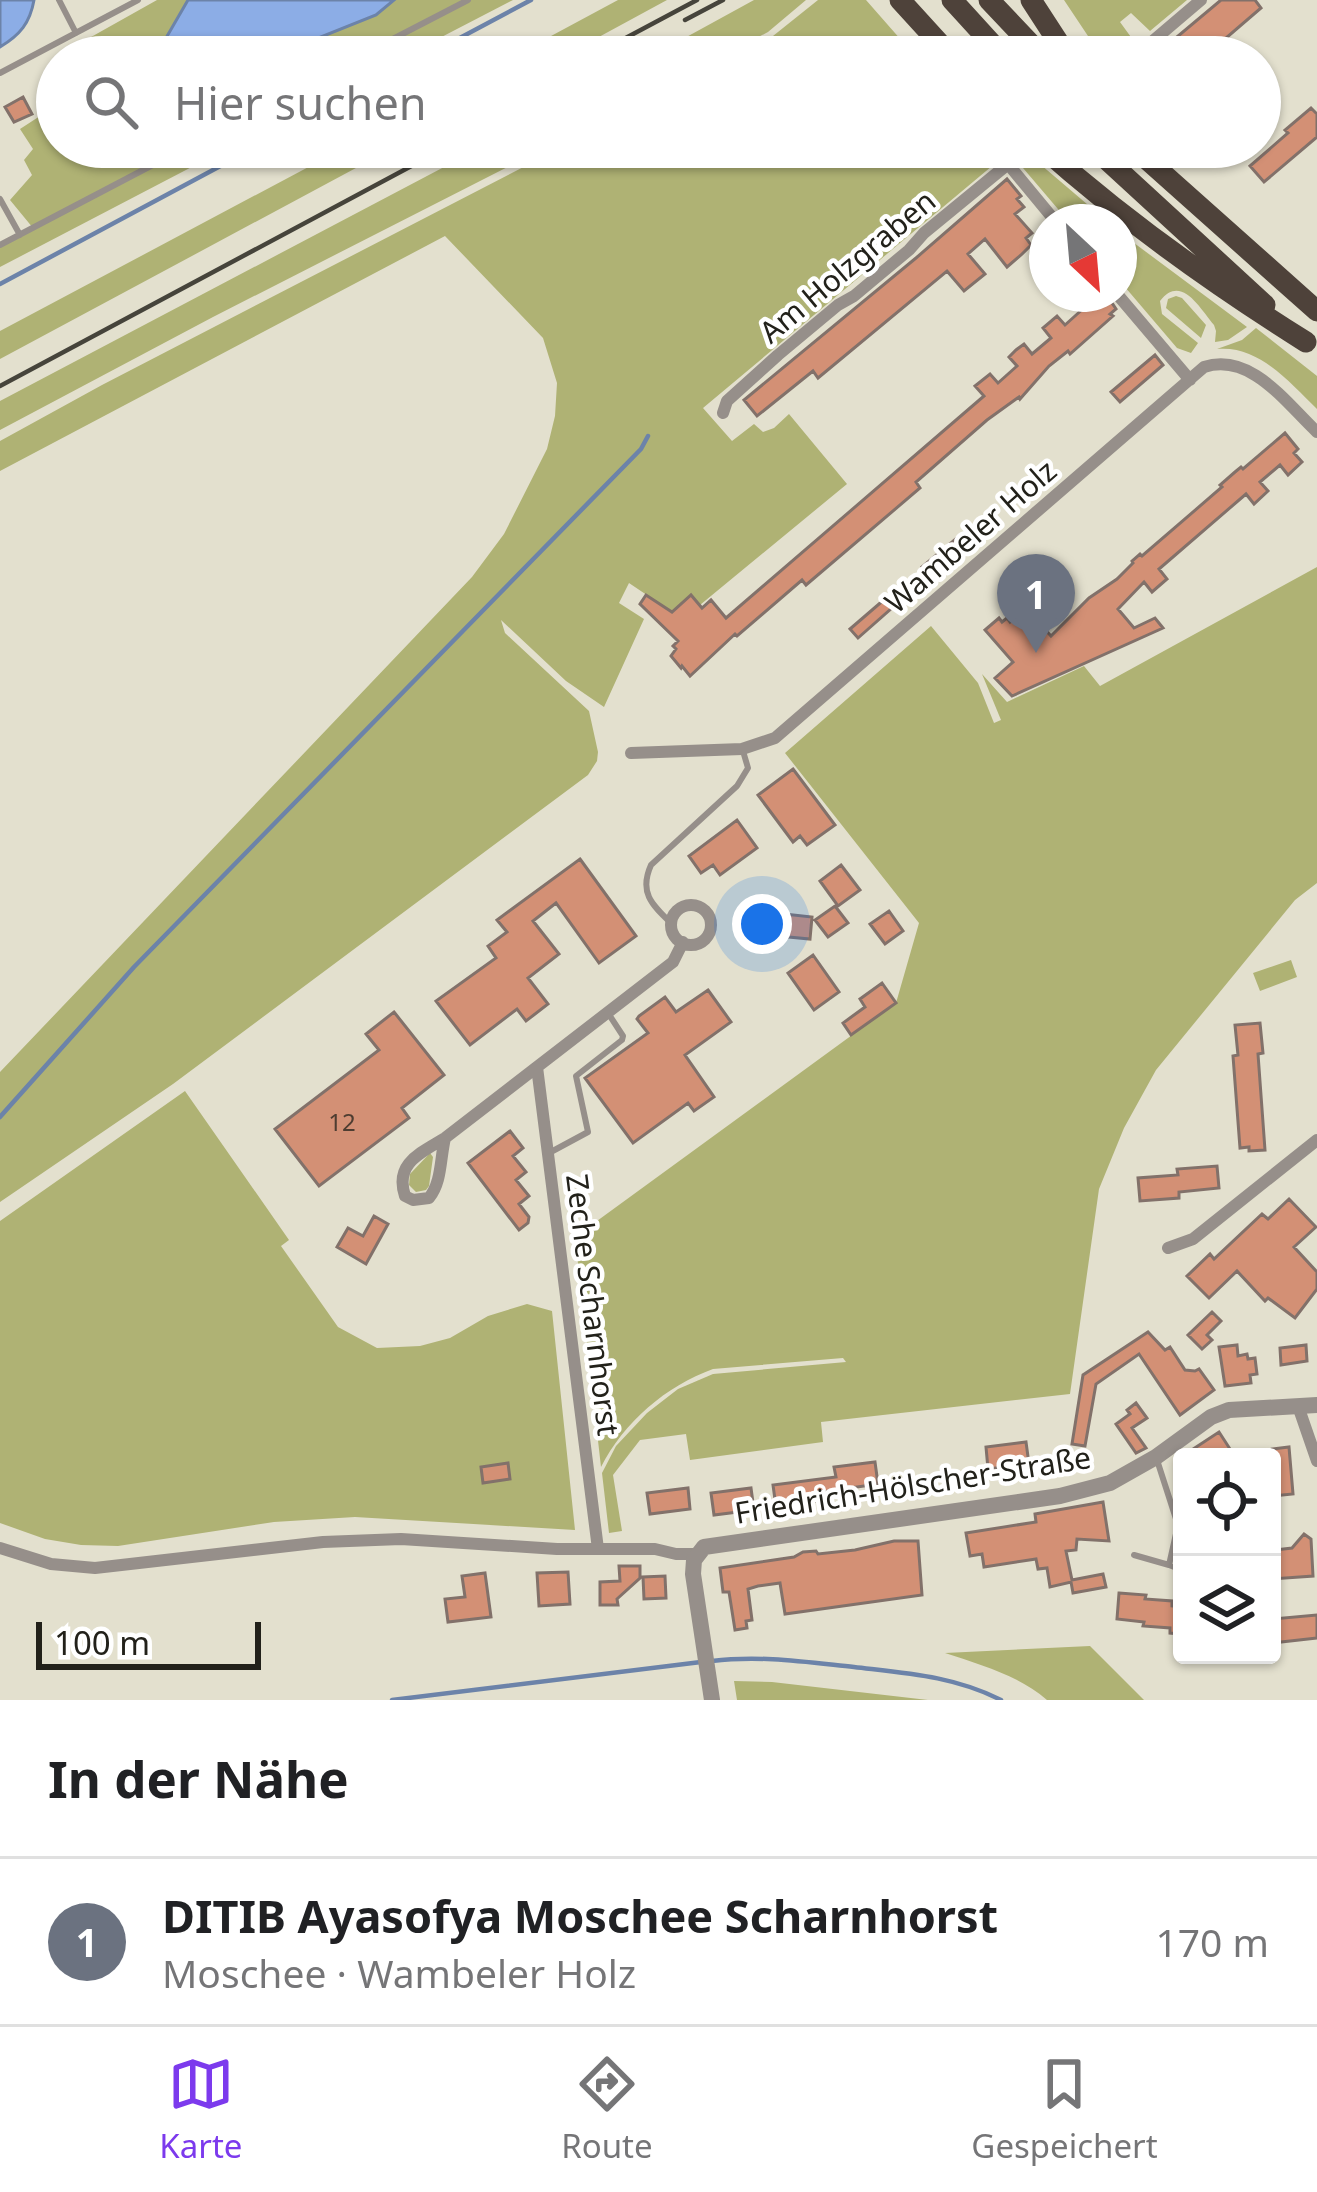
<!DOCTYPE html>
<html lang="de">
<head>
<meta charset="utf-8">
<style>
  :root { --surface:#fff; --page:#f2f2f2; --text:#202124; --muted:#757577; --line:#e0e0e0; --accent:#7c3aed }
  body { margin:0; font-family:"Noto Sans",sans-serif; background:var(--page); color:var(--text) }
  .controls { position:absolute; right:36px; bottom:36px; display:grid; overflow:hidden; border-radius:12px; box-shadow:0 3px 9px #0004 }
  .controls button { width:108px; height:108px; display:grid; place-items:center; padding:0; border:0; border-bottom:3px solid var(--line); background:var(--surface); color:var(--text); font:60px sans-serif }
  .compass { position:absolute; left:1029px; top:204px; width:108px; height:108px; border-radius:50%; background:var(--surface); box-shadow:0 3px 9px #0004; rotate:154deg }
  .scale { position:absolute; left:36px; bottom:30px; width:225px; box-sizing:border-box; padding-left:12px; border:6px solid #22211a; border-top:0; font-size:33px; line-height:42px; white-space:nowrap; color:#22211a; -webkit-text-stroke:9px #fff; paint-order:stroke }
  .you { position:absolute; left:762px; top:924px; width:42px; height:42px; margin:-30px; border:9px solid #fff; border-radius:50%; background:#1a73e8; box-shadow:0 0 0 18px #1a73e833 }
  .badge { display:grid; place-items:center; width:78px; height:78px; border-radius:50%; background:var(--accent); color:#fff; font-size:39px; font-weight:700 }
  .pin { position:absolute; translate:-50% -99px; filter:drop-shadow(0 3px 6px #0008) }
  .pin::after { content:''; position:absolute; top:63px; width:42px; height:36px; background:inherit; clip-path:polygon(0 0,100% 0,50% 100%) }
  .list { margin:0; padding:0; list-style:none }
  h2 { display:flex; justify-content:space-between; align-items:center; height:156px; margin:0; padding:0 48px; font-size:51px }
  h2 small { font-size:39px; font-weight:400; color:var(--muted) }
  .list li { display:grid; grid-template-columns:78px 1fr auto; gap:36px; align-items:center; box-sizing:border-box; height:168px; padding:0 48px; border-top:3px solid var(--line) }
  .list b { display:block; font-size:45px; white-space:nowrap }
  .list p { margin:0; font-size:39px; white-space:nowrap; color:var(--muted) }
  .list em { font-size:39px; font-style:normal; color:var(--muted) }
  .icon { flex:none; width:66px; height:66px; fill:none; stroke:currentColor; stroke-width:2; stroke-linecap:round; stroke-linejoin:round }
  .map { position:relative; flex:none; width:1317px; height:1700px; overflow:hidden }
  .search { position:absolute; background:var(--surface); box-shadow:0 3px 9px #0004; left:36px; right:36px; top:36px; height:132px; display:flex; align-items:center; gap:30px; box-sizing:border-box; padding:0 42px; border-radius:66px; color:var(--muted); font-size:45px }
  .sheet { height:324px; background:var(--surface) }
  nav { display:flex; justify-content:space-around; align-items:center; box-sizing:border-box; height:168px; border-top:3px solid var(--line); background:var(--surface); font-size:33px; color:var(--muted) }
  nav a { display:grid; justify-items:center; gap:6px }
  nav .on { color:var(--accent) }
  .map>svg:first-child { display:block }
  .green { fill:#afb274 }
  .water { fill:#8cade6; stroke:#6c83a9; stroke-width:3 }
  .lines { fill:none; stroke-linecap:round; stroke-linejoin:round }
  .stream { stroke:#6c83a9; stroke-width:4.5 }
  .building { fill:#d39075; stroke:#82716a; stroke-width:3 }
  .service { stroke:#968f8a; stroke-width:6 }
  .minor { stroke:#968f8a; stroke-width:12 }
  .tertiary { stroke:#968f8a; stroke-width:16 }
  .trunk { stroke:#4e423a; stroke-width:21 }
  .rail { stroke:#46443b; stroke-width:4.5 }
  .labels { text-anchor:middle; stroke-width:9; stroke-linejoin:round; paint-order:stroke }
  .number-label { font-size:24px; fill:#4e3d31 }
  .street-label { font-size:30px; fill:#22211a; stroke:#fff }
</style>
</head>
<body>
<div class="map">
<svg width="1317" height="1700" viewBox="0 0 1317 1700">
  <rect width="100%" height="100%" fill="#e3e0ce"/>
  <path class="green" d="M157,0h31l-30,56 -97,1 -2,-2z
    M394,0h119l-110,57h-132l105,-42z
    M618,0h49l-105,57h-50z
    M754,0h52l-38,32 -48,25h-70z
    M818,0h48l50,57h-182l39,-21z
    M1064,0h123l-37,31 -19,-18 -11,9 16,22 -14,13h-20z
    M57,105v42h173l-230,120v-21l33,-18 -23,-28 22,-25 -8,-15 9,-11 -13,-20z
    M346,147h49l-395,212v-28z
    M482,147h65l-334,170 -213,113v-29z
    M562,147h430l6,14 -295,247 29,33 22,-17 9,8 11,-4 15,-14 58,70 -147,121 -28,7 -43,-29 -10,20 25,16 -40,88 -38,-26 -65,-61 4,13 84,78 9,41 -1,9 -9,14 -415,309 -173,118v-130l472,-495 32,-43 43,-85 8,-33 2,-33 -14,-45 -98,-102 -445,235v-30l102,-56z
    M1010,147h10l88,75h-39l-58,-68z
    M1119,231l7,6 121,90 -19,13 -13,2 1,-11 -2,-6c-15,-18 -33,-51 -54,-24l2,13 36,29 -7,10 -14,-5 -58,-68z
    M1176,296l6,2 24,27 -5,13 -35,-30 2,-9z
    M1256,328l61,48v33c-28,-27 -58,-64 -100,-60l25,-9z
    M1317,567v316l-22,17 -139,170 -32,58 -25,61 -29,205 -249,28 2,20 -133,18 -4,-26 -46,6 -27,35 9,56 -13,2 -7,-60 14,-27 31,-33 31,-24 35,-15 133,-12 -3,-4 -130,11c-47,17 -89,53 -112,98l-26,-230 321,-234 23,-80 -134,-170 146,-127 47,57 16,40 7,-3 -19,-46 25,28 77,-36 16,20z
    M1291,960l6,17 -37,14 -7,-18z
    M185,1091l104,149 -8,6 57,81 39,21 43,-2 30,-8 38,-22 39,-12 25,7 23,219 -220,-13 -81,5 -156,24 -37,-1 -36,-6 -45,-16v-302z
    M430,1153l3,4 -4,29 -3,4 -10,2 -7,-7 1,-11z
    M1090,1646l54,54h-97c-29,-25 -66,-35 -102,-47z
    M734,1681l38,1 156,18h-191z"/>
  <path class="water" d="M0,0h34c-4,23 -14,35 -34,47z
    M188,0h206l-18,15 -105,42h-116z"/>
  <g class="lines">
    <path class="stream" d="M424,57l107,-57
      M0,284l256,-137
      M0,1117l134,-150 507,-518 7,-13
      M712,1661c48,-6 94,1 142,6 51,6 100,9 147,33
      M392,1700l309,-38"/>
  </g>
  <path class="building" d="M1221,0h34l6,8 -57,49h-51z
    M23,97l9,17 -18,8 -9,-15z
    M1311,108l6,6v23l-53,45 -14,-16 38,-33 -3,-3z
    M1007,179l14,17 -4,3 7,8 -9,7 17,19 -6,5 5,7 -10,10 -14,12 -22,-28 -17,15 17,20 -21,17 -17,-20 -129,107 -5,-7 -56,45 -13,-16 172,-142z
    M1073,294h33l10,15 -6,5 3,2 -43,38 -2,-3 -19,15 -29,33 -1,-2 -32,23 -71,62 4,6 -114,97 -4,-5 -65,56 -2,-2 -45,42 -8,-10 -1,2 -10,-12 5,-7 -3,-3 5,-5 -38,-37 6,-9 26,17 19,-17 11,13 9,-8 15,18 258,-222 -9,-10 15,-12 8,9 19,-17 -8,-9 7,-7 8,-6 8,10 19,-16 -8,-10 14,-12 8,9 20,-18z
    M1155,355l8,10 -43,37 -9,-10z
    M1285,433l13,16 -4,4 8,9 -14,13 -8,-10 -20,17 8,9 -14,13 -8,-10 -87,75 8,10 -15,13 -8,-10 -26,27 16,19 21,-10 8,10 -151,68 -17,-18 18,-16 -28,-32 14,-12 3,4 5,-4 3,4 7,-7 17,18 8,-7 9,10 38,-38 28,-19 16,-16 -1,-2 8,-7 2,2 80,-69 -2,-2 15,-13 6,-5 2,2z
    M958,537l8,9 -36,30 -8,-9z
    M886,598l7,9 -35,31 -8,-9z
    M793,769l42,56 -28,20 -7,-9 -7,6 -35,-47z
    M737,820l20,28 -37,27 -7,-10 -12,8 -12,-17z
    M580,859l56,77 -37,27 -43,-60 -23,18 26,33 -31,24 20,26 -22,17 -9,-12 -47,36 -34,-44 60,-43 -8,-12 19,-14 -10,-12z
    M841,865l19,25 -22,16 -18,-25z
    M835,906l13,17 -20,14 -13,-17z
    M749,910l63,7 -2,22 -63,-6z
    M889,911l14,20 -18,13 -15,-20z
    M813,955l26,37 -25,18 -26,-37z
    M882,983l14,20 -45,32 -8,-12 22,-16 -5,-8z
    M708,990l23,32 -46,33 29,42 -20,14 -6,-8 -55,40 -48,-65 63,-45 -11,-14 2,-3 26,-19 11,15z
    M394,1012l50,63 -42,33 7,10 -90,68 -44,-57 104,-79 -13,-16z
    M1260,1023l3,30 -5,1 7,96 -16,1v-4l-9,1 -7,-92 5,-1 -3,-30z
    M510,1131l13,17 -10,8 13,16 -10,8 13,16 -10,8 10,13 -1,6 -9,7 -51,-67z
    M1217,1166l2,22 -40,4v6l-39,3 -2,-23 40,-3 -1,-6z
    M1289,1199l27,28 -22,20 23,25v17l-22,29 -27,-20 -3,3 -28,-30 -28,27 -22,-22 23,-22 4,5 48,-45 6,5z
    M374,1216l14,8 -22,40 -29,-17 11,-19 15,8z
    M1212,1312l9,9 -14,14 5,5 -10,9 -14,-14z
    M1148,1332l17,18 5,-3 15,23 10,1 4,-2 15,21 -34,25 -41,-61 -43,30 -11,62 -13,-2 11,-69z
    M1237,1345l1,11 9,-2 1,5 7,-1 2,16 -7,1 1,8 -26,3 -6,-39z
    M1306,1345l1,16 -26,4 -1,-17z
    M1136,1403l11,15 -15,10 14,20 -10,5 -20,-29 14,-10 -3,-4z
    M1219,1432l11,17 -12,8h-37z
    M1026,1442l3,22 -41,5 -2,-22z
    M1289,1447l4,47 -21,2v-47z
    M875,1462l3,22 -63,9 1,8 -40,6 -3,-22 63,-8 -2,-10z
    M508,1463l2,16 -27,4 -2,-16z
    M688,1488l2,21 -40,5 -3,-21z
    M751,1488l3,22 -40,5 -3,-22z
    M1103,1502l6,39 -32,-2 -1,11 -10,1 6,29 31,-6 3,13 -33,6 -2,-11 -21,5 -3,-19 -9,1 -2,-10 -52,8 -2,-13 -12,2 -4,-23 70,-11 -1,-8z
    M1304,1534l7,5 2,37 -41,3v-25l4,-1 -1,-3 17,-2z
    M894,1541h24l4,54 -137,19 -5,-31 -22,3 -10,3 4,31 -6,1 1,7 -12,2 -6,-38h-6l-3,-24 74,-11 9,-5 13,-1 2,3 37,-4z
    M619,1566h21v12l-23,21 1,6h-18v-23l20,-1z
    M568,1572l2,32 -31,2 -2,-33z
    M485,1573l6,44 -43,5 -3,-23 20,-2 -3,-21z
    M665,1576l1,22 -22,1 -1,-22z
    M1119,1593l27,2 -1,4 27,2v5l10,1v27l-12,-1v-5l-27,-2 1,-4 -27,-3z
    M1317,1615v23l-45,5v-24z"/>
  <g class="lines">
    <path class="service" d="M59,0l17,33
      M358,57l110,-57
      M0,73l138,-73
      M0,199l20,36
      M0,245l187,-98
      M671,923c-20,-19 -32,-31 -20,-58l86,-79 11,-18 -5,-17
      M549,1153l39,-21 -12,-56 46,-36 1,-4 -15,-23
      M1157,1460l21,65 -9,40 13,5
      M1134,1555l35,10"/>
    <path class="minor" d="M1134,57l67,-57
      M1117,294l73,86
      M723,413l4,-12 51,-46 60,-50 16,-9 55,-46 15,-17 84,-69 48,58
      M631,753l111,-4 33,-11 429,-371c47,-15 82,36 113,65
      M671 925a20 20 0 1 1 40 0a20 20 0 1 1-40 0Z
      M537,1067l61,482
      M445,1138c-5,21 -3,44 -16,60l-16,2 -8,-4c-11,-33 16,-43 40,-58l228,-176 10,-20
      M1168,1248l25,-9 124,-99
      M1298,1406l19,55
      M0,1548l51,16 44,4 228,-26 78,-3 156,10h98l21,5h21"/>
    <path class="tertiary" d="M712,1700l-19,-126 1,-14 10,-13 356,-51 50,-13 46,-26 55,-40 18,-7 88,-5"/>
    <path class="trunk" d="M900,0l52,57
      M952,0l52,57
      M989,0l54,57
      M1031,0l37,57
      M1042,147c83,74 170,136 264,195
      M1093,147l172,158
      M1133,147l184,164"/>
    <path class="rail" d="M685,20l38,-20
      M590,57l107,-57
      M0,386l447,-239"/>
  </g>
  <g class="labels">
    <g class="number-label">
      <text x="342" y="1131">12</text>
    </g>
    <g class="street-label">
      <text transform="translate(848 267) rotate(-40)" y="10">Am Holzgraben</text>
      <text transform="translate(971 537) rotate(-41)" y="10">Wambeler Holz</text>
      <text transform="translate(592 1305) rotate(83)" y="10">Zeche Scharnhorst</text>
      <text transform="translate(913 1486) rotate(-9)" y="10">Friedrich-Hölscher-Straße</text>
    </g>
  </g>
</svg>
<div class="controls">
<button><svg class="icon" aria-label="locate" viewBox="0 0 24 24"><circle cx="12" cy="12" r="6"/><path d="M12 2v4M12 18v4M2 12h4M18 12h4"/></svg></button>
<button><svg class="icon" aria-label="layers" viewBox="0 0 24 24"><path d="M12 4l9 5-9 5-9-5zM3 14l9 5 9-5"/></svg></button>
</div>
<svg class="compass" viewBox="-18 -18 36 36"><path d="M0-13l5 13h-10z" fill="#e53935"/><path d="M0 13l5-13h-10z" fill="#757577"/></svg>
<div class="scale">100 m</div>
<div class="you"></div>
<div class="pin badge" style="left:1036px;top:653px;background:#6b7280">1</div>
<div class="search"><svg class="icon" aria-label="search" viewBox="0 0 24 24"><circle cx="10" cy="10" r="6"/><path d="M15 15l6 6"/></svg>Hier suchen</div>
</div>
<section class="sheet">
<h2>In der Nähe<small></small></h2>
<ul class="list">
<li><span class="badge" style="background:#6b7280">1</span><div><b>DITIB Ayasofya Moschee Scharnhorst</b><p>Moschee · Wambeler Holz</p></div><em>170 m</em></li>
</ul>
</section>
<nav>
<a class="on"><svg class="icon" aria-label="map" viewBox="0 0 24 24"><path d="M3 6l6-2 6 2 6-2v14l-6 2-6-2-6 2zM9 4v14M15 6v14"/></svg>Karte</a>
<a><svg class="icon" aria-label="directions" viewBox="0 0 24 24"><path d="M12 3l9 9-9 9-9-9zM9 14v-3h6M13 9l2 2-2 2"/></svg>Route</a>
<a><svg class="icon" aria-label="saved" viewBox="0 0 24 24"><path d="M7 4h10v16l-5-4-5 4z"/></svg>Gespeichert</a>
</nav>
</body>
</html>
